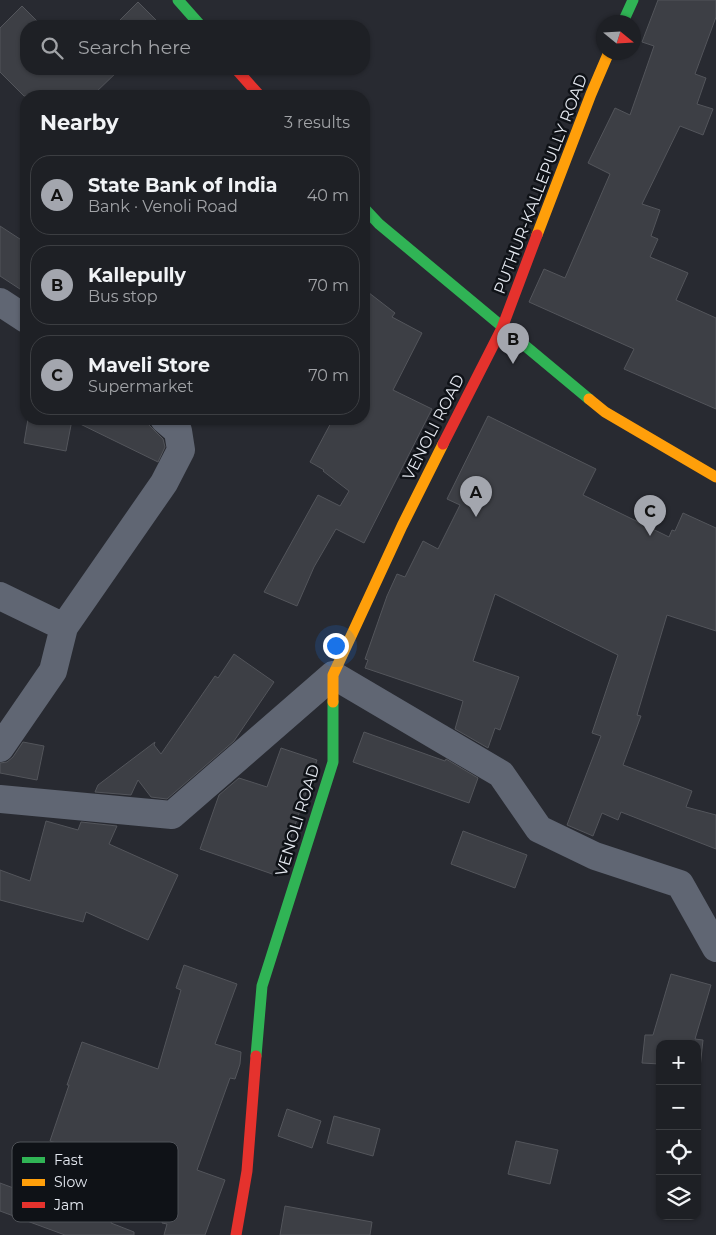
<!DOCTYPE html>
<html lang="en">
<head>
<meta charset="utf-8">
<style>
  :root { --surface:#1e2025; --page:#2b2d32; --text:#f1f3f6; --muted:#a1a3a7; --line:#3c3e42; --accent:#a3a6ae }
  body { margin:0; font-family:Montserrat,sans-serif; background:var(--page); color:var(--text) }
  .controls { position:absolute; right:15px; bottom:15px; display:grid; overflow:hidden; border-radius:10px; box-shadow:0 1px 4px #0004 }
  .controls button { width:45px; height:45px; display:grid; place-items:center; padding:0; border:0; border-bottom:1px solid var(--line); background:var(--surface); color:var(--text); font:25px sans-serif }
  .compass { position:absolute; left:596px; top:15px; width:45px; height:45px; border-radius:50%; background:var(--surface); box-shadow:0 1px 4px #0004; rotate:108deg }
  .you { position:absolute; left:335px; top:645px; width:18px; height:18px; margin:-12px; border:4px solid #fff; border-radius:50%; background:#1a73e8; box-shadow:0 0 0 8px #1a73e833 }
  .badge { display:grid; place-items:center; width:32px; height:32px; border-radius:50%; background:var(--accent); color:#111; font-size:16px; font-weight:700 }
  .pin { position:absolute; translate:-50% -41px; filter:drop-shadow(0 1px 2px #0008) }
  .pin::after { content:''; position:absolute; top:26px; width:18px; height:15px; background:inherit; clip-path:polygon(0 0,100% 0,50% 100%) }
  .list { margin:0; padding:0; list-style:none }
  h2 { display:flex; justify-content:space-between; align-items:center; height:65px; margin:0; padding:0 20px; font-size:21px }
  h2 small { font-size:16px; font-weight:400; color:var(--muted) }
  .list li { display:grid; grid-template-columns:32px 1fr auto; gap:15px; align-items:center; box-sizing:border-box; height:80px; margin:0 10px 10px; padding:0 10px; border:1px solid var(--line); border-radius:20px }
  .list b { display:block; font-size:19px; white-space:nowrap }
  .list p { margin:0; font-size:16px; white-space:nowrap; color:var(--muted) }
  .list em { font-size:16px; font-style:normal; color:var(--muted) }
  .icon { flex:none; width:28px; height:28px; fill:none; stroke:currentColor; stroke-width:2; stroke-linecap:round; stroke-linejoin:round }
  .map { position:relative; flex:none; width:716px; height:1235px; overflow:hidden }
  .search { position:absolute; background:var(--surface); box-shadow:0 1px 4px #0004; left:20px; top:20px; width:350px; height:55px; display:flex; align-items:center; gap:12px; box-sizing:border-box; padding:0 18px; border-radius:20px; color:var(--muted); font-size:19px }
  .panel { position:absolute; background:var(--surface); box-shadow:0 1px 4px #0004; left:20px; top:90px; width:350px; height:335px; border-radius:20px }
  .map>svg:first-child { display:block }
  .building { fill:#3d3f45; stroke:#53555b }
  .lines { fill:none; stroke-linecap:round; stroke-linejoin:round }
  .street { stroke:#606673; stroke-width:28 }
  .fast { stroke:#30b455; stroke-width:11 }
  .slow { stroke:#ff9f0a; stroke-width:11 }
  .jam { stroke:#e5322d; stroke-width:11 }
  .labels { text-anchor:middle; stroke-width:5; stroke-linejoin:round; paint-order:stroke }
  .street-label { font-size:16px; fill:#e5e9f1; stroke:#0f1217 }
  .key { fill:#0f1217; stroke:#4f5258; stroke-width:1 }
  .key-label { font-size:14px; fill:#e5e9f1 }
</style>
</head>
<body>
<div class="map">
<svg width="716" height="1235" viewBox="0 0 716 1235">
  <rect width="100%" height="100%" fill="#282a31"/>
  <path class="building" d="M658,0h58v17l-21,57 11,4 -9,26 16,5 -10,26 -23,-9 -38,78 18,6 -9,26 7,3 -8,18 38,16 -12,27 40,18v91l-92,-40 10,-20 -105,-47 15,-33 21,9 45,-104 -22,-11 27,-55 15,7 24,-69 -12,-4z
    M138,2l24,24h-48z
    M22,6l20,20h-16v43h94l-28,27h-68l-24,-24v-44z
    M0,226l26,17v50l-26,-17z
    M364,289l31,24 -3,4 30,16 -29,57 39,19 -68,134 -28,-14 -22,38 -17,39 -33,-14 54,-97 22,11 9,-15 -26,-20 1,-1 -14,-8 23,-43h31z
    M488,416l108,53 -13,26 86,42 3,-7 3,1 8,-18 33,15v103l-49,-16 -30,100 4,1 -18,49 69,26 -6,16 30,8v34l-95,-37 -3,8 -16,-7 -9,23 -26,-11 34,-89 -9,-3 26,-78 -123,-61 -22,67 46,16 -19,53 -5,-2 -7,20 -33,-19 8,-28 -98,-33 3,-8 -3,-1 22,-63 10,-22 8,3 18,-36 15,8 22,-44 -13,-6z
    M28,419h121v6l14,14 2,8 -7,15 -86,-42 -6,31 -42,-8z
    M234,654l40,28 -40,59 -67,58 -16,-2 -13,-17 -7,15 -36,-3 3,-7 57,-43 -1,3 7,9 54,-78 3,2z
    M364,732l81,29 1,-2 32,19 -9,25 -116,-41z
    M23,742l21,4 -7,34 -37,-7v-10l7,-1 6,-5z
    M281,748l36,12 -39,116 -78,-27 19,-54 20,-17 28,9z
    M46,821l32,9 3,-8 36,4 -8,18 69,31 -30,65 -62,-28 -3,10 -83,-22v-30l30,11z
    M463,831l64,24 -12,33 -64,-24z
    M184,965l53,19 -22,60 26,8 -1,12 -5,15 -5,-1 -33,92 28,10 -20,55h-41l3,-11 -5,-1 1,-4 -46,-13 -6,17 23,9v3h-69l-65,-24v-28l81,30 16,-55 -47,-17 19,-56h-2l15,-43 76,27 23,-79 -5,-2z
    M671,974l40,11 -16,54 8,1 -3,28h-3v-24h-37v20l-18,-1 3,-28h8z
    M287,1109l34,12 -9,27 -34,-12z
    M334,1116l46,13 -7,27 -46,-13z
    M516,1141l42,9 -8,34 -42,-10z
    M285,1206l87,16 -2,13h-90z"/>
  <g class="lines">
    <path class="street" d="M0,302l26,17
      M0,596l64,31
      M0,748l53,-77 11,-44 100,-144 17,-33 -3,-19 -14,-12
      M0,799l172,16 161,-140 168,99 38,55 56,27 85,28 36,64"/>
    <path class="fast" d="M178,0l23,26
      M623,22l10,-22
      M364,208l15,16 210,175
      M256,1056l6,-70 71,-224v-60"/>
    <path class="slow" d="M537,235l54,-141 18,-42
      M589,399l16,13 111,65
      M333,702v-27l69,-149 41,-82"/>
    <path class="jam" d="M236,69l24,27
      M443,444l59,-116 35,-93
      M236,1235l11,-64 9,-115"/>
  </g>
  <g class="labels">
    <g class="street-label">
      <text transform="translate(540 184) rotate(-69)" y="6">PUTHUR-KALLEPULLY ROAD</text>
      <text transform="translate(433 427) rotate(-63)" y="6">VENOLI ROAD</text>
      <text transform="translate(297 820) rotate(-73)" y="6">VENOLI ROAD</text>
    </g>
  </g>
  <rect x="12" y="1142" width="166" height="80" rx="8" class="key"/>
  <rect x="22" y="1157" width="23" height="6" fill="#30b455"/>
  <rect x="22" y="1179" width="23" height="7" fill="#ff9f0a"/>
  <rect x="22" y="1202" width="23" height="6" fill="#e5322d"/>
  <g class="key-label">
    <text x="54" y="1165">Fast</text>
    <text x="54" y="1187">Slow</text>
    <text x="54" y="1210">Jam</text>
  </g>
</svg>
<div class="controls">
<button>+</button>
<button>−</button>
<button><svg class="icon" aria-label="locate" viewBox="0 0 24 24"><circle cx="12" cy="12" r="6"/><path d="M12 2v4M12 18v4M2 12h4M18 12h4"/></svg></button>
<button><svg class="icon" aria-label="layers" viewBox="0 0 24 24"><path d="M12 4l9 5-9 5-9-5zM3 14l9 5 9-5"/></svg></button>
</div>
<svg class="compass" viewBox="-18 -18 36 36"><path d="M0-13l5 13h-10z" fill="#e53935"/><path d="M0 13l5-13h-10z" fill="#a1a3a7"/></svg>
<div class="you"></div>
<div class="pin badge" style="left:476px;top:517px">A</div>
<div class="pin badge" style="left:513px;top:364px">B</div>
<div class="pin badge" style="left:650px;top:536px">C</div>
<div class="search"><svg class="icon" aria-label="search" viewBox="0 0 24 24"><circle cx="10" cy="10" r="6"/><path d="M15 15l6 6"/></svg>Search here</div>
<section class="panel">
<h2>Nearby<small>3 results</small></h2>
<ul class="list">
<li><span class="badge">A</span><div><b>State Bank of India</b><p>Bank · Venoli Road</p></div><em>40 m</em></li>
<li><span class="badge">B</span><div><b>Kallepully</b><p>Bus stop</p></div><em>70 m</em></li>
<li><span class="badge">C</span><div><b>Maveli Store</b><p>Supermarket</p></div><em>70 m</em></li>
</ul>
</section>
</div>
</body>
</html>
